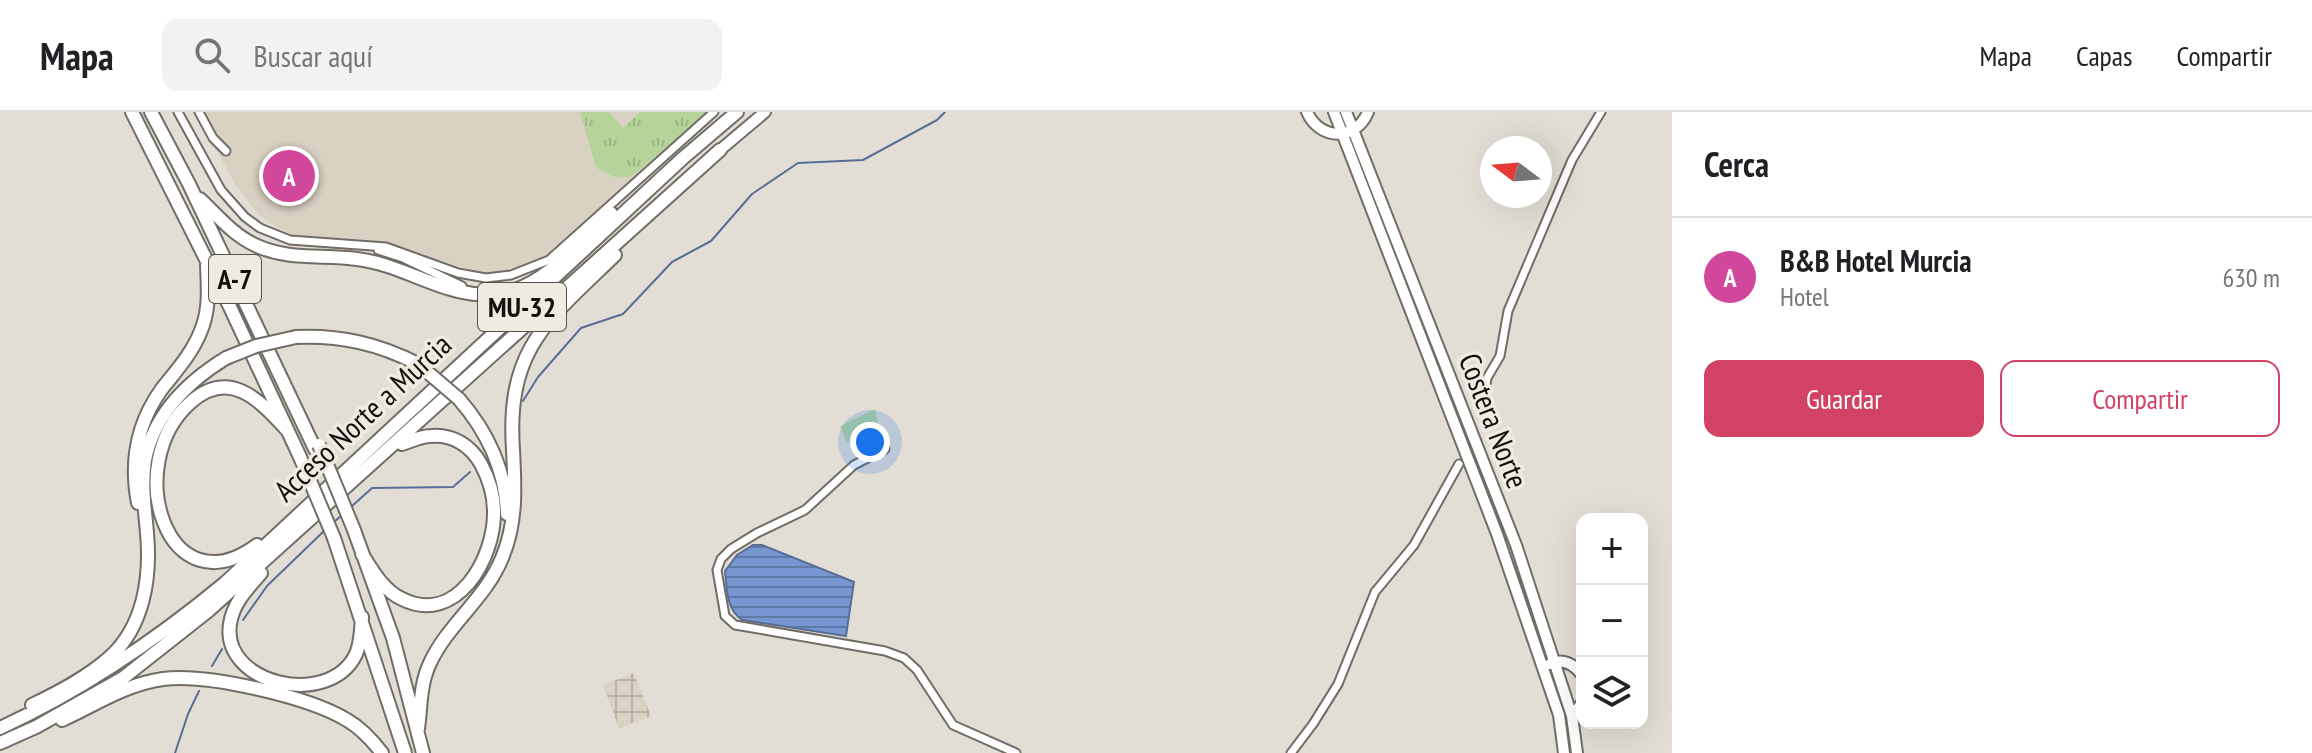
<!DOCTYPE html>
<html lang="es">
<head>
<meta charset="utf-8">
<style>
  :root { --surface:#fff; --page:#f2f2f2; --text:#202124; --muted:#757577; --line:#e0e0e0; --accent:#d24264 }
  body { margin:0; font-family:"PT Sans Narrow",sans-serif; background:var(--page); color:var(--text) }
  .controls { position:absolute; right:24px; bottom:24px; display:grid; overflow:hidden; border-radius:16px; box-shadow:0 8px 32px #0002 }
  .controls button { width:72px; height:72px; display:grid; place-items:center; padding:0; border:0; border-bottom:2px solid var(--line); background:var(--surface); color:var(--text); font:40px sans-serif }
  .compass { position:absolute; left:1480px; top:24px; width:72px; height:72px; border-radius:50%; background:var(--surface); box-shadow:0 8px 32px #0002; rotate:286deg }
  .you { position:absolute; left:870px; top:330px; width:28px; height:28px; margin:-20px; border:6px solid #fff; border-radius:50%; background:#1a73e8; box-shadow:0 0 0 12px #1a73e833 }
  .badge { display:grid; place-items:center; width:52px; height:52px; border-radius:50%; background:var(--accent); color:#fff; font-size:26px; font-weight:700 }
  .pin { position:absolute; translate:-50% -50%; border:4px solid #fff; box-shadow:0 2px 8px #0006 }
  .list { margin:0; padding:0; list-style:none }
  h2 { display:flex; justify-content:space-between; align-items:center; height:104px; margin:0; padding:0 32px; font-size:34px }
  h2 small { font-size:26px; font-weight:400; color:var(--muted) }
  .list li { display:grid; grid-template-columns:52px 1fr auto; gap:24px; align-items:center; box-sizing:border-box; height:120px; padding:0 32px; border-top:2px solid var(--line) }
  .list b { display:block; font-size:30px; white-space:nowrap }
  .list p { margin:0; font-size:26px; white-space:nowrap; color:var(--muted) }
  .list em { font-size:26px; font-style:normal; color:var(--muted) }
  .actions { display:flex; gap:16px; padding:24px 32px }
  .actions a { flex:1; padding:18px 0; border:2px solid var(--accent); border-radius:16px; text-align:center; font-size:28px; color:var(--accent) }
  .actions .main { background:var(--accent); color:#fff }
  .icon { flex:none; width:44px; height:44px; fill:none; stroke:currentColor; stroke-width:2; stroke-linecap:round; stroke-linejoin:round }
  .map { position:relative; flex:none; width:1672px; height:641px; overflow:hidden }
  header { display:flex; align-items:center; gap:48px; box-sizing:border-box; height:112px; padding:0 40px; background:var(--surface); border-bottom:2px solid var(--line) }
  header strong { font-size:38px }
  nav { display:flex; gap:44px; margin-inline-start:auto; font-size:28px }
  .search { width:560px; height:72px; background:var(--page); display:flex; align-items:center; gap:20px; box-sizing:border-box; padding:0 28px; border-radius:16px; color:var(--muted); font-size:30px }
  main { display:flex }
  aside { flex:1; background:var(--surface) }
  .map>svg:first-child { display:block }
  .built { fill:#d9d1c2 }
  .industrial { fill:url(#industrial-grid) }
  .grass { fill:url(#grass-tufts) }
  .pitch { fill:#b6d49a }
  .water { fill:url(#water-rules); stroke:#586e96; stroke-width:2 }
  .lines { fill:none; stroke-linecap:round; stroke-linejoin:round }
  .stream { stroke:#586e96; stroke-width:2 }
  .minor-casing { stroke:#716d66; stroke-width:11 }
  .primary-casing { stroke:#716d66; stroke-width:14 }
  .motorway-casing { stroke:#716d66; stroke-width:16 }
  .minor { stroke:#fff; stroke-width:7 }
  .primary { stroke:#fff; stroke-width:10 }
  .motorway { stroke:#fff; stroke-width:12 }
  .motorway-bridge-casing { stroke:#716d66; stroke-width:16; stroke-linecap:butt }
  .motorway-bridge { stroke:#fff; stroke-width:12 }
  .labels { text-anchor:middle; stroke-width:7; stroke-linejoin:round; paint-order:stroke }
  .shield { fill:#f0ebe2; stroke:#54524d; stroke-width:2 }
  .shield-label { font-size:28px; font-weight:bold; fill:#11100d }
  .street-label { font-size:30px; fill:#11100d; stroke:#f0ebe2 }
</style>
</head>
<body>
<header>
<strong>Mapa</strong>
<div class="search"><svg class="icon" aria-label="search" viewBox="0 0 24 24"><circle cx="10" cy="10" r="6"/><path d="M15 15l6 6"/></svg>Buscar aquí</div>
<nav><a>Mapa</a><a>Capas</a><a>Compartir</a></nav>
</header>
<main>
<div class="map">
<svg width="1672" height="641" viewBox="0 0 1672 641">
  <defs>
    <pattern id="industrial-grid" width="8" height="8" patternUnits="userSpaceOnUse" patternTransform="scale(2)"><rect width="8" height="8" fill="#d9d1c2"/><path d="M0 4h8M4 0v8" fill="none" stroke="#b9b2a6"/></pattern>
    <pattern id="grass-tufts" width="24" height="20" patternUnits="userSpaceOnUse" patternTransform="scale(2)"><rect width="24" height="20" fill="#b6d49a"/><path d="M3 7l-1-3M5 7V3M7 7l1-3M15 17l-1-3M17 17v-4M19 17l1-3" fill="none" stroke="#9bb584"/></pattern>
    <pattern id="water-rules" width="6" height="5" patternUnits="userSpaceOnUse" patternTransform="scale(2)"><rect width="6" height="5" fill="#7697d0"/><path d="M0 2.5h6" fill="none" stroke="#5f7aa7"/></pattern>
  </defs>
  <rect width="100%" height="100%" fill="#e3ded5"/>
  <path class="built" d="M197,0h521l-166,149 -60,15 -127,-37 -64,-1 -21,-9 -21,-14 -24,-30z"/>
  <path class="industrial" d="M634,561l17,43 -32,12 -16,-43z"/>
  <path class="grass" d="M580,0h29l14,16 17,-16h68l-72,61c-15,9 -27,3 -40,-6z"/>
  <path class="pitch" d="M875,297l4,19 -32,15 -7,-17z"/>
  <path class="water" d="M753,433h9l92,37 -8,54 -104,-16c-16,-11 -15,-31 -17,-49l12,-16z"/>
  <g class="lines">
    <path class="stream" d="M523,289l15,-24 43,-49 42,-14 49,-52 39,-21 41,-47 46,-31 65,-3 74,-40 8,-8
      M351,395l21,-19 81,-1 17,-15
      M333,411l10,-9
      M243,508l24,-34 58,-56
      M212,554l10,-17
      M175,641l13,-39 11,-23"/>
    <g class="minor-casing">
      <path id="minor" d="M178,0l43,78 24,27 15,11 30,12 96,7 72,26 28,5 25,-3 38,-15 165,-148
        M199,0l14,26 13,13
        M378,138l25,8 59,28
        M1482,301l5,-35 13,-22 8,-45 64,-151 29,-48
        M885,337l-31,16 -49,45 -48,23 -26,16 -10,10 -4,11 8,46 10,9 150,26 19,7 13,12 36,55 63,28
        M1291,641l22,-29 25,-40 37,-92 39,-47 45,-81"/>
    </g>
    <g class="primary-casing">
      <path id="primary" d="M1307,0c13,29 49,29 61,0
        M1334,0l163,422 62,181 5,38
        M1346,0l170,433 56,171 5,37
        M720,38l45,-38
        M1550,552c13,-6 24,0 32,11
        M1572,604l10,-13"/>
    </g>
    <g class="motorway-casing">
      <path id="motorway" d="M132,0l98,195 70,150
        M151,0l38,72 126,265
        M200,87c17,16 33,36 55,46 34,16 67,9 102,14 51,6 94,44 147,34 42,-8 77,-52 107,-80
        M296,225c45,-2 83,7 122,27
        M459,287c28,32 47,72 48,115
        M138,391c-8,-41 -1,-79 23,-113 14,-18 30,-35 39,-57 10,-22 8,-44 7,-68
        M354,418l39,108 30,115
        M334,426l71,215
        M257,433c-90,67 -137,-81 -66,-143 40,-35 70,0 97,29
        M362,442c10,16 21,36 40,45 55,27 93,-41 92,-88 0,-17 -5,-32 -13,-47 -10,-18 -28,-30 -50,-28 -10,0 -20,5 -29,8
        M261,461c-13,15 -28,30 -31,51 -9,61 100,85 126,30 5,-11 5,-25 6,-37
        M32,593c27,-13 56,-28 78,-48 34,-31 41,-80 37,-124 -2,-24 -6,-49 -2,-73 9,-46 42,-78 81,-102
        M62,608c33,-15 64,-36 101,-41 44,-6 146,18 184,41 14,8 25,20 35,33
        M0,616c83,-38 155,-87 225,-145l458,-425 54,-46
        M418,617c3,-23 2,-45 12,-66 18,-39 56,-65 72,-105 15,-35 13,-71 11,-108 -7,-102 35,-130 102,-195
        M0,631l36,-16 87,-49 85,-67 512,-461"/>
    </g>
    <use href="#minor" class="minor"/>
    <use href="#primary" class="primary"/>
    <use href="#motorway" class="motorway"/>
    <g class="motorway-bridge-casing">
      <path id="motorway-bridge" d="M226,246l30,-12 40,-9
        M418,252l41,35
        M319,333l35,85
        M300,345l34,81"/>
    </g>
    <use href="#motorway-bridge" class="motorway-bridge"/>
  </g>
  <g class="labels">
    <g class="shield">
      <rect x="209" y="143" width="52" height="48" rx="6"/>
      <rect x="478" y="171" width="88" height="48" rx="6"/>
    </g>
    <g class="shield-label">
      <text x="235" y="177">A-7</text>
      <text x="522" y="205">MU-32</text>
    </g>
    <g class="street-label">
      <text transform="translate(363 306) rotate(-43)" y="10">Acceso Norte a Murcia</text>
      <text transform="translate(1493 309) rotate(69)" y="10">Costera Norte</text>
    </g>
  </g>
</svg>
<div class="controls">
<button>+</button>
<button>−</button>
<button><svg class="icon" aria-label="layers" viewBox="0 0 24 24"><path d="M12 4l9 5-9 5-9-5zM3 14l9 5 9-5"/></svg></button>
</div>
<svg class="compass" viewBox="-18 -18 36 36"><path d="M0-13l5 13h-10z" fill="#e53935"/><path d="M0 13l5-13h-10z" fill="#757577"/></svg>
<div class="you"></div>
<div class="pin badge" style="left:289px;top:64px;background:#d1479c">A</div>
</div>
<aside>
<h2>Cerca<small></small></h2>
<ul class="list">
<li><span class="badge" style="background:#d1479c">A</span><div><b>B&amp;B Hotel Murcia</b><p>Hotel</p></div><em>630 m</em></li>
</ul>
<div class="actions"><a class="main">Guardar</a><a>Compartir</a></div>
</aside>
</main>
</body>
</html>
